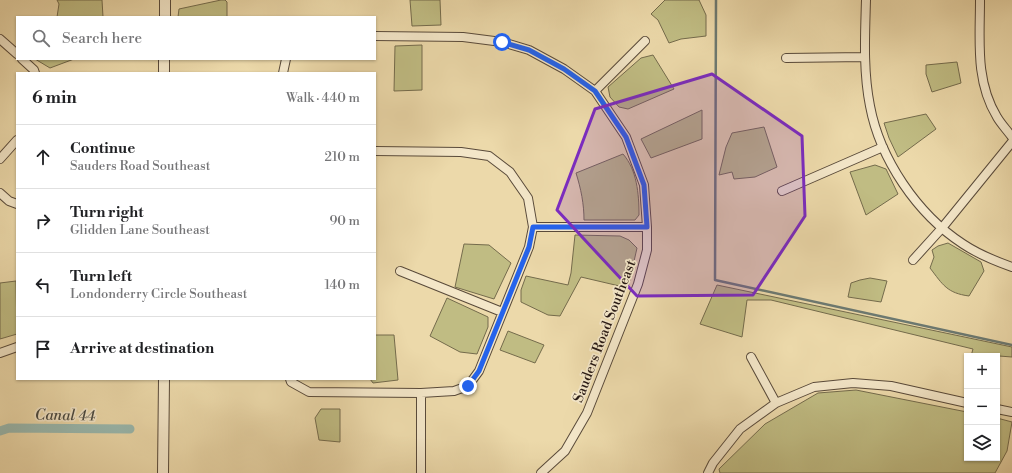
<!DOCTYPE html>
<html lang="en">
<head>
<meta charset="utf-8">
<style>
  :root { --surface:#fff; --page:#f6f6f6; --text:#202124; --muted:#757577; --line:#e0e0e0 }
  body { margin:0; font-family:"Libre Bodoni",serif; background:var(--page); color:var(--text) }
  .controls { position:absolute; right:12px; bottom:12px; display:grid; overflow:hidden; border-radius:0px; box-shadow:0 1px 3px #0004 }
  .controls button { width:36px; height:36px; display:grid; place-items:center; padding:0; border:0; border-bottom:1px solid var(--line); background:var(--surface); color:var(--text); font:20px sans-serif }
  .stop { position:absolute; width:12px; height:12px; margin:-9px; border:3px solid #2563eb; border-radius:50%; background:#fff }
  .stop.end { background:#2563eb; border-color:#fff; box-shadow:0 1px 4px #0008 }
  .list { margin:0; padding:0; list-style:none }
  h2 { display:flex; justify-content:space-between; align-items:center; height:52px; margin:0; padding:0 16px; font-size:17px }
  h2 small { font-size:13px; font-weight:400; color:var(--muted) }
  .list li { display:grid; grid-template-columns:26px 1fr auto; gap:12px; align-items:center; box-sizing:border-box; height:64px; padding:0 16px; border-top:1px solid var(--line) }
  .list b { display:block; font-size:15px; white-space:nowrap }
  .list p { margin:0; font-size:13px; white-space:nowrap; color:var(--muted) }
  .list em { font-size:13px; font-style:normal; color:var(--muted) }
  .icon { flex:none; width:22px; height:22px; fill:none; stroke:currentColor; stroke-width:2; stroke-linecap:round; stroke-linejoin:round }
  .map { position:relative; flex:none; width:1012px; height:473px; overflow:hidden }
  .search { position:absolute; background:var(--surface); box-shadow:0 1px 3px #0004; left:16px; top:16px; width:360px; height:44px; display:flex; align-items:center; gap:10px; box-sizing:border-box; padding:0 14px; border-radius:0px; color:var(--muted); font-size:15px }
  .panel { position:absolute; background:var(--surface); box-shadow:0 1px 3px #0004; left:16px; top:72px; width:360px; height:308px; border-radius:0px }
  .map>svg:first-child { display:block }
  .green { fill:#c0bc83; stroke:#746b4c }
  .lines { fill:none; stroke-linecap:round; stroke-linejoin:round }
  .stream { stroke:#6c7971; stroke-width:2.5 }
  .canal { stroke:#9ab9af; stroke-width:9 }
  .minor-casing { stroke:#594a3a; stroke-width:10 }
  .tertiary-casing { stroke:#594a3a; stroke-width:12 }
  .minor { stroke:#f3e6c8; stroke-width:8 }
  .tertiary { stroke:#f3e6c8; stroke-width:10 }
  .route { stroke:#2563eb; stroke-width:5 }
  .marked { fill:#7b2cbf; fill-opacity:0.2; stroke:#7b2cbf; stroke-width:3; stroke-linejoin:round }
  .labels { text-anchor:middle; stroke-width:3.5; stroke-linejoin:round; paint-order:stroke }
  .street-label { font-size:14px; fill:#281a15; stroke:#f3e6c8 }
  .water-label { font-size:15px; font-style:italic; fill:#4a4a43; stroke:#f3e6c8 }
</style>
</head>
<body>
<div class="map">
<svg width="1012" height="473" viewBox="0 0 1012 473">
  <rect width="100%" height="100%" fill="#ecd9aa"/>
  <filter id="stains"><feTurbulence type="fractalNoise" baseFrequency=".005" numOctaves="4"/><feColorMatrix values="0 0 0 0 .2 0 0 0 0 .09 0 0 0 0 .02 0 0 0 .5 -.17"/></filter>
  <radialGradient id="worn" r=".72"><stop offset=".6" stop-color="#630" stop-opacity="0"/><stop offset="1" stop-color="#630" stop-opacity=".3"/></radialGradient>
  <path class="green" d="M57,0h45l1,17h-46l2,-13z
    M221,0h4l2,2v15h-49l1,-8z
    M410,0h30l1,25 -29,1z
    M665,0h34l7,15v21l-25,3 -12,4 -11,-23 -7,-6z
    M422,45v45l-28,1 1,-45z
    M653,55l21,34 -46,20 -9,-2 -9,-10 -2,-10 33,-29z
    M35,59h39l-24,9z
    M957,62l4,21 -29,9 -6,-18v-9z
    M702,110v29l-51,19 -10,-19z
    M926,114l10,15 -38,28 -9,-19 -5,-15z
    M764,127l13,40 -22,10 -21,2 -2,-7 -13,3 7,-28 6,-14z
    M623,154c14,16 16,40 16,61l-4,5h-51c0,-16 -3,-31 -8,-47z
    M875,165l11,4 12,25 -32,21 -16,-43z
    M575,235l45,1 9,4 8,8 -9,40 -47,-11 -21,39 -12,-1 -27,-13v-12l5,-14 42,9 3,-12z
    M948,243l33,19 3,9 -15,25c-22,-3 -26,-11 -39,-28l4,-11 -2,-7 6,-4z
    M464,244l25,1 22,18 -17,36 -39,-12z
    M870,278l17,3 -6,21 -33,-5 3,-14 9,-3z
    M16,281l1,53 -17,5v-56z
    M717,285l295,62v10l-13,-1 -2,8v-8h-26l2,-7 -202,-49h-24l-5,37 -42,-13z
    M447,298l41,19v10l-11,27 -17,-2 -30,-16z
    M508,331l36,14 -9,18 -35,-13z
    M375,335h19l4,45 -25,3 -3,-4h5z
    M856,390l111,22v46h30v-40l15,4 -5,29 -12,22h-275l-1,-4 46,-45 53,-31z
    M321,409h19v33l-21,-2 -4,-22z"/>
  <g class="lines">
    <path class="stream" d="M716,0l-1,280 297,65"/>
    <path class="canal" d="M0,431l9,-3 121,1"/>
    <g class="minor-casing">
      <path id="minor" d="M866,0c-1,35 -3,71 4,106 10,53 47,108 93,138 15,10 32,17 49,23
        M980,0c0,40 -5,81 17,117 4,7 10,13 15,20
        M375,36l88,1 39,5 27,8 35,19 31,22 31,46 18,48 3,42v23l-9,34 -51,129 -22,38 -24,22
        M0,39l17,15
        M786,58l79,-1
        M22,59l12,11 1,3
        M283,73l3,-14
        M595,91l50,-50
        M0,159l17,-19
        M782,191l101,-44
        M0,193l9,8 8,3
        M533,227h114
        M913,260l29,-32 70,-86
        M400,271l102,41
        M0,353l17,-6
        M751,357l25,46
        M290,379l1,3 18,10 112,1 33,-2 14,-5 11,-15 50,-124 4,-20 -5,-29 -18,-26 -21,-16 -28,-4 -86,-1
        M421,393v80
        M997,409l15,3
        M708,473l5,-10 27,-34 36,-26 38,-16 39,-4 38,3 76,17"/>
    </g>
    <g class="tertiary-casing">
      <path id="tertiary" d="M165,17v-17
        M164,73v-14
        M163,473l1,-94"/>
    </g>
    <use href="#minor" class="minor"/>
    <use href="#tertiary" class="tertiary"/>
  </g>
  <g class="lines">
    <path class="route" d="M468,386l11,-15 50,-124 4,-20h114l-3,-42 -18,-48 -31,-46 -31,-22 -35,-19 -27,-8"/>
  </g>
  <path class="marked" d="M712,74l90,62 3,80 -52,79 -116,1 -80,-86 38,-101z"/>
  <g class="labels">
    <g class="street-label">
      <text transform="translate(604 331) rotate(-69)" y="5">Sauders Road Southeast</text>
    </g>
    <g class="water-label">
      <text transform="translate(65 415) rotate(1)" y="5">Canal 44</text>
    </g>
  </g>
  <rect width="100%" height="100%" filter="url(#stains)"/>
  <rect width="100%" height="100%" fill="url(#worn)"/>
</svg>
<div class="controls">
<button>+</button>
<button>−</button>
<button><svg class="icon" aria-label="layers" viewBox="0 0 24 24"><path d="M12 4l9 5-9 5-9-5zM3 14l9 5 9-5"/></svg></button>
</div>
<div class="stop" style="left:502px;top:42px"></div>
<div class="stop end" style="left:468px;top:386px"></div>
<div class="search"><svg class="icon" aria-label="search" viewBox="0 0 24 24"><circle cx="10" cy="10" r="6"/><path d="M15 15l6 6"/></svg>Search here</div>
<section class="panel">
<h2>6 min<small>Walk · 440 m</small></h2>
<ul class="list">
<li><svg class="icon" aria-label="ahead" viewBox="0 0 24 24"><path d="M12 20V5M6 11l6-6 6 6"/></svg><div><b>Continue</b><p>Sauders Road Southeast</p></div><em>210 m</em></li>
<li><svg class="icon" aria-label="right" viewBox="0 0 24 24"><path d="M7 20v-9h11M14 6l5 5-5 5"/></svg><div><b>Turn right</b><p>Glidden Lane Southeast</p></div><em>90 m</em></li>
<li><svg class="icon" aria-label="left" viewBox="0 0 24 24"><path d="M17 20v-9H6M10 6l-5 5 5 5"/></svg><div><b>Turn left</b><p>Londonderry Circle Southeast</p></div><em>140 m</em></li>
<li><svg class="icon" aria-label="arrive" viewBox="0 0 24 24"><path d="M6 21V4h12l-3 4 3 4H6"/></svg><div><b>Arrive at destination</b></div></li>
</ul>
</section>
</div>
</body>
</html>
